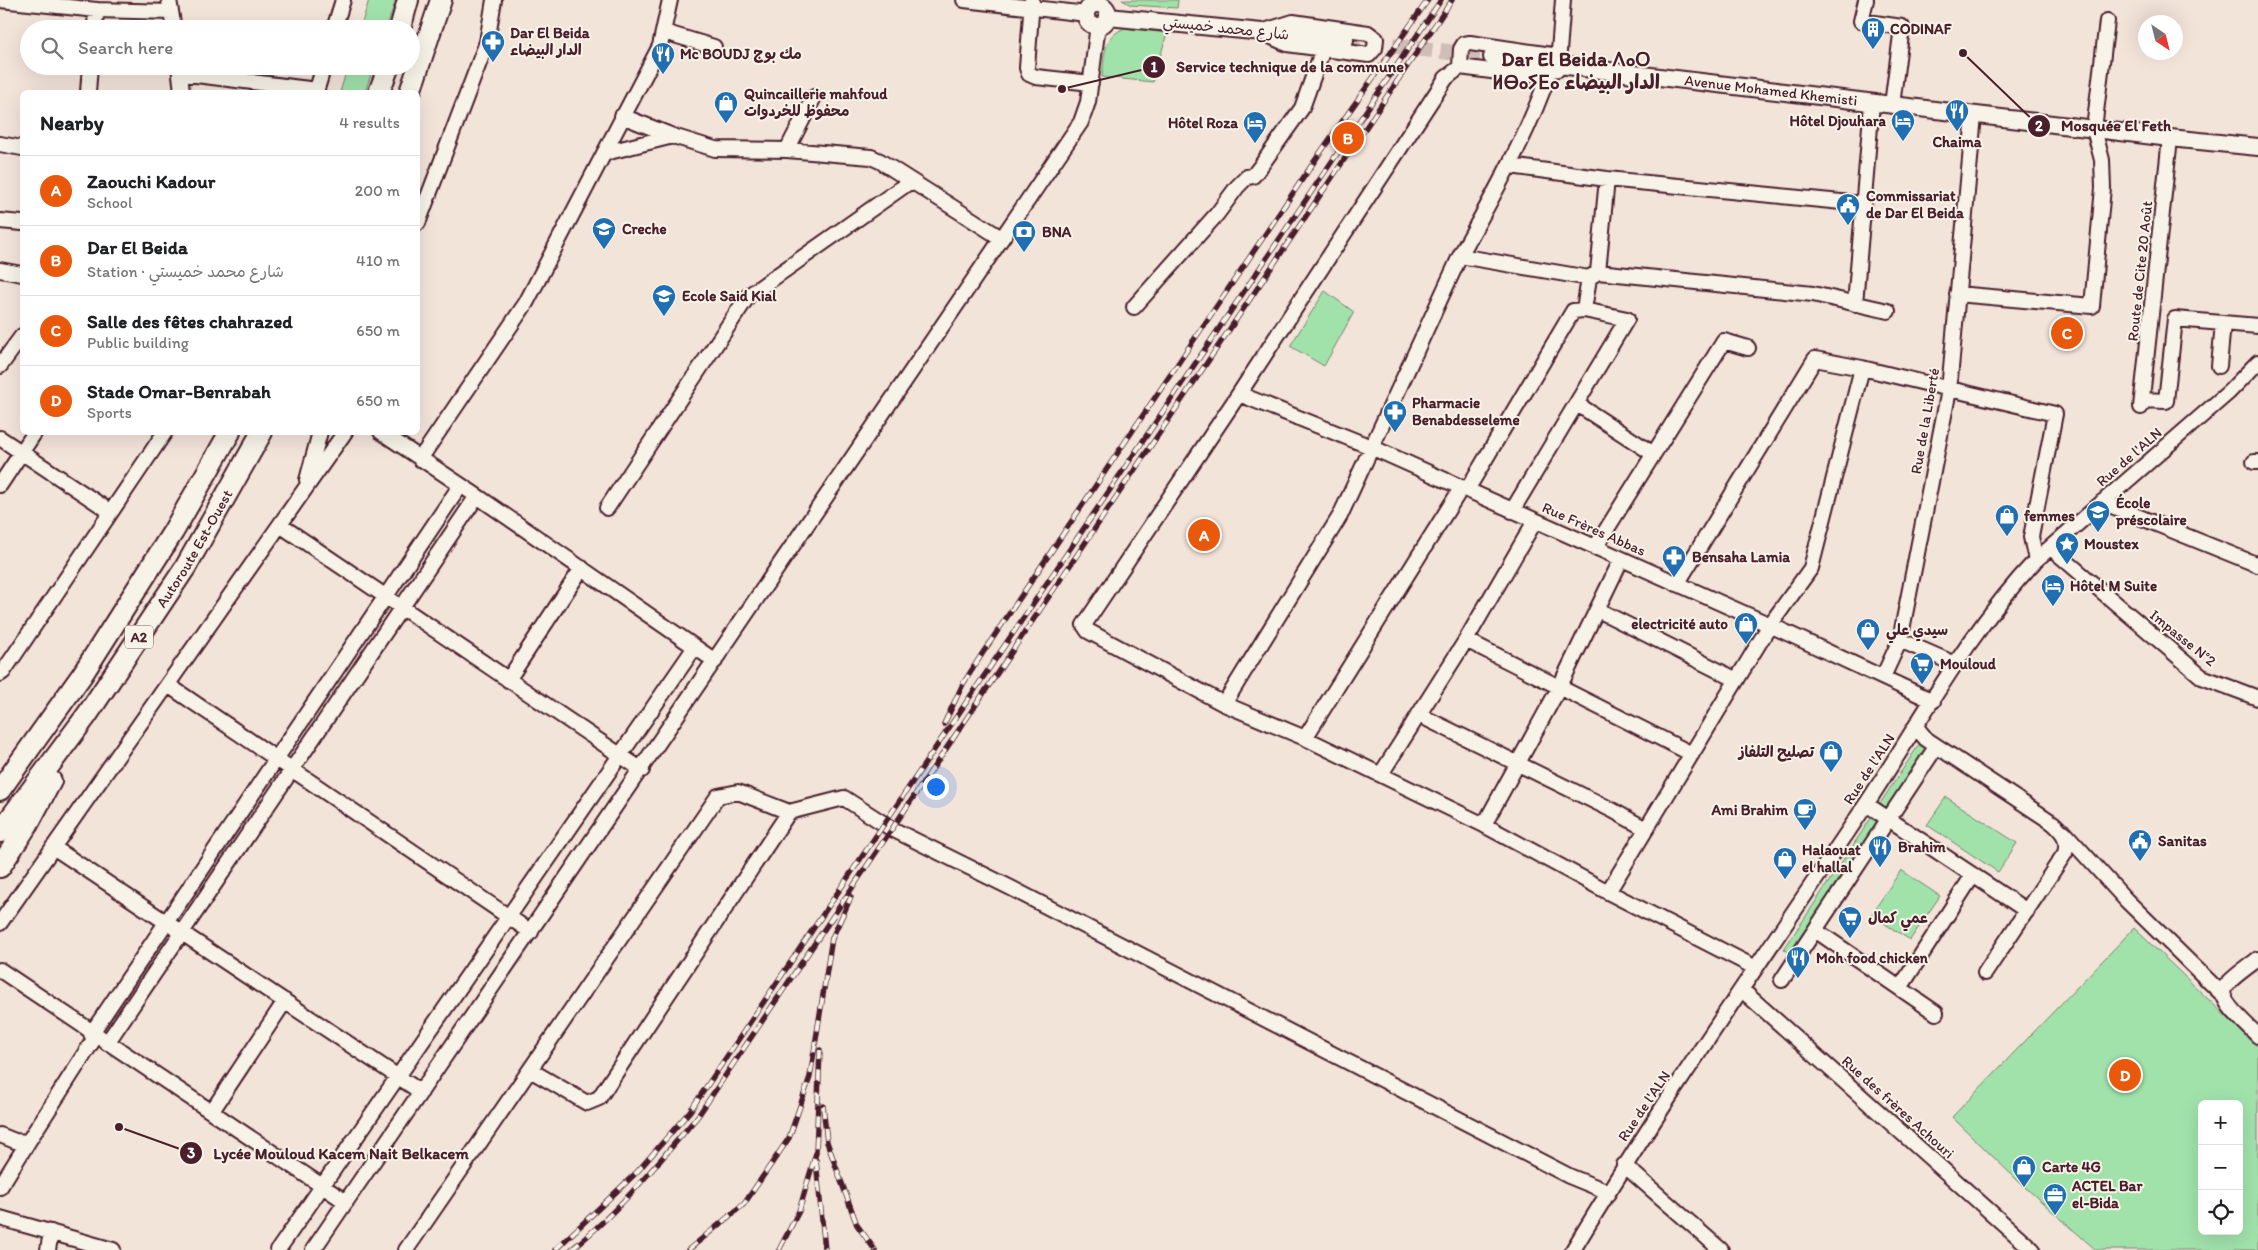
<!DOCTYPE html>
<html lang="en">
<head>
<meta charset="utf-8">
<style>
  :root { --surface:#fff; --page:#f6f6f6; --text:#202124; --muted:#757577; --line:#e0e0e0; --accent:#ea580c }
  body { margin:0; font-family:Itim,"Playpen Sans Arabic","Noto Sans Tifinagh",sans-serif; background:var(--page); color:var(--text) }
  .controls { position:absolute; right:15px; bottom:15px; display:grid; overflow:hidden; border-radius:8px; box-shadow:0 5px 20px #0002 }
  .controls button { width:45px; height:45px; display:grid; place-items:center; padding:0; border:0; border-bottom:1px solid var(--line); background:var(--surface); color:var(--text); font:25px sans-serif }
  .compass { position:absolute; left:2138px; top:15px; width:45px; height:45px; border-radius:50%; background:var(--surface); box-shadow:0 5px 20px #0002; rotate:145deg }
  .you { position:absolute; left:935px; top:786px; width:18px; height:18px; margin:-12px; border:4px solid #fff; border-radius:50%; background:#1a73e8; box-shadow:0 0 0 8px #1a73e833 }
  .badge { display:grid; place-items:center; width:32px; height:32px; border-radius:50%; background:var(--accent); color:#fff; font-size:16px; font-weight:700 }
  .pin { position:absolute; translate:-50% -50%; border:2px solid #fff; box-shadow:0 1px 5px #0006 }
  .list { margin:0; padding:0; list-style:none }
  h2 { display:flex; justify-content:space-between; align-items:center; height:65px; margin:0; padding:0 20px; font-size:21px }
  h2 small { font-size:16px; font-weight:400; color:var(--muted) }
  .list li { display:grid; grid-template-columns:32px 1fr auto; gap:15px; align-items:center; box-sizing:border-box; height:70px; padding:0 20px; border-top:1px solid var(--line) }
  .list b { display:block; font-size:19px; white-space:nowrap }
  .list p { margin:0; font-size:16px; white-space:nowrap; color:var(--muted) }
  .list em { font-size:16px; font-style:normal; color:var(--muted) }
  .icon { flex:none; width:28px; height:28px; fill:none; stroke:currentColor; stroke-width:2; stroke-linecap:round; stroke-linejoin:round }
  .map { position:relative; flex:none; width:2258px; height:1250px; overflow:hidden }
  .search { position:absolute; background:var(--surface); box-shadow:0 5px 20px #0002; left:20px; top:20px; width:400px; height:55px; display:flex; align-items:center; gap:12px; box-sizing:border-box; padding:0 18px; border-radius:28px; color:var(--muted); font-size:19px }
  .panel { position:absolute; background:var(--surface); box-shadow:0 5px 20px #0002; left:20px; top:90px; width:400px; height:345px; border-radius:8px }
  .map>svg:first-child { display:block }
  .green { fill:#a1e2ab; stroke:#76806b; fill-rule:evenodd }
  .lines { fill:none; stroke-linecap:round; stroke-linejoin:round }
  .major-tunnel { stroke:#d1bdb7; stroke-width:16; stroke-dasharray:16 8; stroke-linecap:butt }
  .minor-casing { stroke:#4a1f2b; stroke-width:18 }
  .major-casing { stroke:#4a1f2b; stroke-width:20 }
  .highway-casing { stroke:#4a1f2b; stroke-width:24 }
  .minor { stroke:#f7f3e8; stroke-width:14 }
  .major { stroke:#f7f3e8; stroke-width:16 }
  .highway { stroke:#f7f3e8; stroke-width:20 }
  .rail-casing { stroke:#4a1f2b; stroke-width:5.5 }
  .rail { stroke:#f7f3e8; stroke-width:4; stroke-dasharray:11; stroke-linecap:butt }
  .labels { text-anchor:middle; stroke-width:4; stroke-linejoin:round; paint-order:stroke }
  .shield { fill:#f7f3e8; stroke:#7e5f64; stroke-width:1 }
  .shield-label { font-size:14px; font-weight:bold; fill:#4a1f2b }
  .street-label { font-size:15px; fill:#4a1f2b; stroke:#f7f3e8 }
  .poi-label { font-size:15px; font-weight:bold; fill:#4a1f2b; stroke:#f7f3e8; text-anchor:start }
  .district-label { font-size:20px; font-weight:bold; fill:#4a1f2b; stroke:#f7f3e8 }
  .leader { fill:none; stroke:#4a1f2b; stroke-width:2 }
  .callout-dot { fill:#4a1f2b; stroke:#f7f3e8; stroke-width:2 }
  .mark-label { font-size:15px; text-anchor:middle; font-weight:bold; fill:#fff }
  .callout-label { font-size:16px; text-anchor:middle; font-weight:bold; fill:#4a1f2b; stroke:#f7f3e8; stroke-width:4; stroke-linejoin:round; paint-order:stroke }
</style>
</head>
<body>
<div class="map">
<svg width="2258" height="1250" viewBox="0 0 2258 1250">
  <rect width="100%" height="100%" fill="#f3e4da"/>
  <filter id="ink" filterUnits="userSpaceOnUse"><feTurbulence type="fractalNoise" baseFrequency=".02" numOctaves="2"/><feDisplacementMap in="SourceGraphic" scale="10" xChannelSelector="R" yChannelSelector="G"/><feConvolveMatrix kernelMatrix="1 2 1 2 8 2 1 2 1" color-interpolation-filters="sRGB"/></filter>
  <g filter="url(#ink)">
    <path class="green" d="M369,0h27l-10,29h-26z
      M1122,0h56l-1,8 -46,-3z
      M1124,28l43,5 -14,49 -51,-5c3,-22 0,-38 22,-49z
      M348,66h26l-9,26h-25z
      M1325,291l29,21 -30,54 -34,-20z
      M1920,743l10,6 -42,63 -9,-7z
      M1946,797l71,46 -19,29 -71,-47z
      M1871,818l9,6 -87,131 -9,-6z
      M1901,870l39,26 -30,44 -39,-25z
      M2134,928l124,119v203h-162l-78,-69 -66,-64zM2202,1104h37v127h-37z"/>
    <g class="lines">
      <path class="major-tunnel" d="M1345,40l147,17"/>
      <g class="minor-casing">
        <path id="minor" d="M0,0l97,10 74,2
          M169,0l5,29
          M964,0l123,14
          M1032,0l-5,68 2,6 7,3 55,6
          M1866,0l-5,21 41,6 -10,78
          M1293,22l75,11 8,6 -1,9 -6,7 -82,-11 -26,-12z
          M94,29l3,-19
          M334,29l9,-29
          M664,32l50,15
          M1558,64l5,-64
          M179,66l3,26
          M1460,67l1,-18 3,-5 6,-1 89,13
          M1558,69l-36,6 -62,-8 -14,11 -207,316 -155,231 4,6 136,73 81,34 179,87 124,67 148,76
          M180,73l137,17
          M88,92l2,-26
          M316,92l8,-26
          M622,116l51,20 42,13 72,1 84,7 9,4 121,77
          M0,144l22,4
          M787,150l27,-53
          M605,153l68,-17
          M1510,166l97,13 255,25
          M0,221l22,2
          M418,223l69,-181 7,-42
          M1460,256c33,-61 68,-120 90,-186
          M0,270l22,4
          M1598,272l9,-93
          M1957,294l135,12 11,-118 -1,-28 -8,-31 13,-108
          M1855,304l17,-201
          M1134,307l83,-93 20,-27 10,-10 6,-1 7,-9 42,-59 21,-59
          M1584,310l5,-32
          M0,366l22,-30
          M2219,366l4,-43
          M1239,394l132,53 399,178 163,76
          M2142,400l24,1 9,-82 83,7
          M1577,404l75,49
          M2141,407l29,-269
          M381,432l96,64 238,165
          M0,438l111,74
          M420,459l106,-156 134,-257 10,-46
          M2254,462h4
          M307,480l13,-48
          M0,485l35,-53
          M1467,490l106,-179 11,-1 43,9 -115,192
          M2102,502l156,63
          M607,508l141,-212 163,-115
          M280,525l362,245
          M1595,548l129,-207 24,7
          M2051,548l151,129 56,21
          M1677,584l138,-225 47,9
          M1598,610l139,70
          M1466,640l226,114
          M1955,664l-55,-24 49,-250 25,-275
          M0,674l3,-2 162,-240
          M1883,677l17,-37
          M508,680l74,-112
          M168,685l363,247
          M1224,704l116,-188 120,-260 129,22 9,-6 215,22 75,17
          M1419,715l193,95 34,19
          M1916,727l10,12 127,84c10,9 16,16 12,30l-80,120
          M1305,738l157,-251
          M1381,774l85,-134 69,-119
          M1866,804l161,107
          M1484,825l75,-137 62,-128
          M2064,832l62,68 96,94
          M53,847l368,245
          M1608,892l162,-267 41,-57 51,-200 193,46 -24,123 5,23
          M0,923l345,-491
          M1815,930l121,83
          M2258,959c-9,7 -27,19 -33,28 -9,13 24,39 33,49
          M0,970l346,232
          M1782,980l154,-233
          M1900,988l73,-113
          M1742,990l291,260
          M91,1034l369,-548
          M107,1043l370,-547
          M530,1070l57,33 12,-5 190,-286
          M212,1111l73,-110
          M0,1135l15,6 13,1 68,-106
          M1624,1165l97,85
          M0,1187l28,-45
          M0,1218l113,32
          M48,1250l3,-18
          M278,1250l417,-603
          M313,1250l768,-1128 7,-20 10,-77
          M406,1250l312,-454 20,-4 51,20 55,-14 48,31 117,58 560,289 39,16
          M1573,1250c91,-151 193,-296 292,-444 55,-83 102,-173 171,-246l193,-168 29,-30"/>
      </g>
      <g class="major-casing">
        <g id="major">
          <circle cx="1097" cy="15" r="11"/>
          <path d="M1108,17l237,23"/>
          <path id="s1" d="M1492,57l678,81 88,9"/>
        </g>
      </g>
      <g class="highway-casing">
        <g id="highway">
          <path d="M400,29l8,-29"/>
          <path d="M379,92l10,-26"/>
          <path d="M410,92l31,-92"/>
          <path d="M0,790l82,-115 91,-143 57,-100"/>
          <path id="s2" d="M0,832l87,-117 98,-147 77,-136"/>
          <path d="M0,867l28,-43 23,-43"/>
        </g>
      </g>
      <use href="#minor" class="minor"/>
      <use href="#major" class="major"/>
      <use href="#highway" class="highway"/>
      <g class="rail-casing">
        <path id="rail" d="M944,724l19,-40 19,-30 338,-501 108,-153
          M823,1106l4,36 30,83 18,25
          M816,1160l9,90
          M555,1250l82,-78 53,-61 751,-1111
          M571,1250c48,-39 87,-87 127,-134l754,-1116
          M688,1250l56,-46 45,-66 21,-61 22,-139 19,-41
          M779,1250l20,-39 17,-58 4,-103"/>
      </g>
      <use href="#rail" class="rail"/>
    </g>
  </g>
  <defs>
    <g id="building-pin" transform="scale(1.25)"><path d="M0 17L-7.5 6A9.5 9.5 0 1 1 7.5 6Z" fill="#1f6fb2" stroke="#f7f3e8"/><path d="M-4-6H4V6H1V3H-1V6H-4ZM-2.5-4.3h1.7v1.8h-1.7ZM.8-4.3h1.7v1.8H.8ZM-2.5-1h1.7V.8h-1.7ZM.8-1h1.7V.8H.8Z" fill="#fff"/></g>
    <g id="pharmacy-pin" transform="scale(1.25)"><path d="M0 17L-7.5 6A9.5 9.5 0 1 1 7.5 6Z" fill="#1f6fb2" stroke="#f7f3e8"/><path d="M-2-6h4v4h4v4h-4v4h-4v-4h-4v-4h4Z" fill="#fff"/></g>
    <g id="restaurant-pin" transform="scale(1.25)"><path d="M0 17L-7.5 6A9.5 9.5 0 1 1 7.5 6Z" fill="#1f6fb2" stroke="#f7f3e8"/><path d="M-5-6h1v4h1v-4h1v4h1v-4h1v5L-1.5 .5V6h-2V.5L-5-1ZM5-6V6H3V1.5H1.5Q1.5-4 5-6Z" fill="#fff"/></g>
    <g id="shop-pin" transform="scale(1.25)"><path d="M0 17L-7.5 6A9.5 9.5 0 1 1 7.5 6Z" fill="#1f6fb2" stroke="#f7f3e8"/><path d="M-5-2.5h2.3a2.7 3.5 0 0 1 5.4 0H5L5.5 6h-11ZM-1.5-2.5h3a1.5 2.3 0 0 0-3 0Z" fill="#fff"/></g>
    <g id="hotel-pin" transform="scale(1.25)"><path d="M0 17L-7.5 6A9.5 9.5 0 1 1 7.5 6Z" fill="#1f6fb2" stroke="#f7f3e8"/><path d="M-6-4.5h1.5V1H6V5H4.5V3h-9V5H-6ZM-4 0a1.8 1.8 0 1 1 3.6 0ZM.5 0V-2.5h3Q6-2.5 6 0Z" fill="#fff"/></g>
    <g id="civic-pin" transform="scale(1.25)"><path d="M0 17L-7.5 6A9.5 9.5 0 1 1 7.5 6Z" fill="#1f6fb2" stroke="#f7f3e8"/><path d="M-.6-6.5H3V-4.5H.6V-3L4-1V1h2V6H-6V1h2V-1L-.6-3ZM-1.2 2.5V6h2.4V2.5Z" fill="#fff"/></g>
    <g id="school-pin" transform="scale(1.25)"><path d="M0 17L-7.5 6A9.5 9.5 0 1 1 7.5 6Z" fill="#1f6fb2" stroke="#f7f3e8"/><path d="M0-5L7-2L0 1L-7-2ZM-4 1L0 2.5L4 1V4Q0 6-4 4Z" fill="#fff"/></g>
    <g id="bank-pin" transform="scale(1.25)"><path d="M0 17L-7.5 6A9.5 9.5 0 1 1 7.5 6Z" fill="#1f6fb2" stroke="#f7f3e8"/><path d="M-6-4H6V4H-6ZM0-2.3a2.3 2.3 0 1 0 0 4.6a2.3 2.3 0 1 0 0-4.6Z" fill="#fff"/></g>
    <g id="sight-pin" transform="scale(1.25)"><path d="M0 17L-7.5 6A9.5 9.5 0 1 1 7.5 6Z" fill="#1f6fb2" stroke="#f7f3e8"/><path d="M0-6L1.8-2.2L6-1.7L2.9 1.2L3.7 5.4L0 3.3L-3.7 5.4L-2.9 1.2L-6-1.7L-1.8-2.2Z" fill="#fff"/></g>
    <g id="supermarket-pin" transform="scale(1.25)"><path d="M0 17L-7.5 6A9.5 9.5 0 1 1 7.5 6Z" fill="#1f6fb2" stroke="#f7f3e8"/><path d="M-6-5.5h2.5l.6 2H6L4.5 2H-2.5L-4.4-4H-6ZM-1.5 3.2a1.3 1.3 0 1 0 .1 0ZM3 3.2a1.3 1.3 0 1 0 .1 0Z" fill="#fff"/></g>
    <g id="cafe-pin" transform="scale(1.25)"><path d="M0 17L-7.5 6A9.5 9.5 0 1 1 7.5 6Z" fill="#1f6fb2" stroke="#f7f3e8"/><path d="M-5.5-4.5H6V0H3Q3 3.5 0 3.5H-2.5Q-5.5 3.5-5.5 0ZM3-3.2v2h1.7v-2ZM-6 4.5H4V6H-6Z" fill="#fff"/></g>
    <g id="office-pin" transform="scale(1.25)"><path d="M0 17L-7.5 6A9.5 9.5 0 1 1 7.5 6Z" fill="#1f6fb2" stroke="#f7f3e8"/><path d="M-6-3h4V-5.5h4V-3h4V5H-6ZM-1-4.5V-3h2v-1.5ZM-6 0V1H6V0Z" fill="#fff"/></g>
  </defs>
  <g fill-rule="evenodd">
    <use href="#building-pin" x="1873" y="29"/>
    <use href="#pharmacy-pin" x="493" y="42"/>
    <use href="#restaurant-pin" x="663" y="54"/>
    <use href="#shop-pin" x="726" y="103"/>
    <use href="#restaurant-pin" x="1957" y="111"/>
    <use href="#hotel-pin" x="1903" y="121"/>
    <use href="#hotel-pin" x="1255" y="123"/>
    <use href="#civic-pin" x="1848" y="205"/>
    <use href="#school-pin" x="604" y="229"/>
    <use href="#bank-pin" x="1024" y="232"/>
    <use href="#school-pin" x="664" y="296"/>
    <use href="#pharmacy-pin" x="1395" y="412"/>
    <use href="#school-pin" x="2098" y="512"/>
    <use href="#shop-pin" x="2007" y="516"/>
    <use href="#sight-pin" x="2067" y="544"/>
    <use href="#pharmacy-pin" x="1674" y="557"/>
    <use href="#hotel-pin" x="2053" y="586"/>
    <use href="#shop-pin" x="1746" y="624"/>
    <use href="#shop-pin" x="1868" y="630"/>
    <use href="#supermarket-pin" x="1922" y="664"/>
    <use href="#shop-pin" x="1831" y="752"/>
    <use href="#cafe-pin" x="1805" y="810"/>
    <use href="#civic-pin" x="2140" y="841"/>
    <use href="#restaurant-pin" x="1880" y="847"/>
    <use href="#shop-pin" x="1785" y="859"/>
    <use href="#supermarket-pin" x="1850" y="918"/>
    <use href="#restaurant-pin" x="1798" y="958"/>
    <use href="#shop-pin" x="2024" y="1167"/>
    <use href="#office-pin" x="2055" y="1195"/>
  </g>
  <g class="labels">
    <rect class="shield" x="125" y="625.5" width="28" height="23" rx="4"/>
    <g class="shield-label">
      <text x="139" y="642">A2</text>
    </g>
    <g class="street-label">
      <text transform="translate(1226 28) rotate(6)" y="5">شارع محمد خميستي</text>
      <text dy="5" stroke="none"><textPath href="#s1" startOffset="281">Avenue Mohamed Khemisti</textPath></text>
      <text transform="translate(2140 271) rotate(-84)" y="5">Route de Cite 20 Août</text>
      <text transform="translate(1925 421) rotate(-80)" y="5">Rue de la Liberté</text>
      <text transform="translate(2129 457) rotate(-41)" y="5">Rue de l'ALN</text>
      <text transform="translate(1594 529) rotate(24)" y="5">Rue Frères Abbas</text>
      <text dy="5" stroke="none"><textPath href="#s2" startOffset="344">Autoroute Est-Ouest</textPath></text>
      <text transform="translate(2183 638) rotate(39)" y="5">Impasse N°2</text>
      <text transform="translate(1869 769) rotate(-57)" y="5">Rue de l'ALN</text>
      <text transform="translate(1644 1106) rotate(-56)" y="5">Rue de l'ALN</text>
      <text transform="translate(1898 1107) rotate(42)" y="5">Rue des frères Achouri</text>
    </g>
    <g class="poi-label">
      <text x="1890" y="34">CODINAF</text>
      <text x="510" y="38">Dar El Beida<tspan x="510" dy="17">الدار البيضاء</tspan></text>
      <text x="680" y="59">Mc BOUDJ مك بوج</text>
      <text x="744" y="99">Quincaillerie mahfoud<tspan x="744" dy="17">محفوظ للخردوات</tspan></text>
      <text x="1886" y="126" text-anchor="end">Hôtel Djouhara</text>
      <text x="1238" y="128" text-anchor="end">Hôtel Roza</text>
      <text x="1957" y="147" text-anchor="middle">Chaima</text>
      <text x="1866" y="201">Commissariat<tspan x="1866" dy="17">de Dar El Beida</tspan></text>
      <text x="622" y="234">Creche</text>
      <text x="1042" y="237">BNA</text>
      <text x="682" y="301">Ecole Said Kial</text>
      <text x="1412" y="408">Pharmacie<tspan x="1412" dy="17">Benabdesseleme</tspan></text>
      <text x="2116" y="508">École<tspan x="2116" dy="17">préscolaire</tspan></text>
      <text x="2024" y="521">femmes</text>
      <text x="2084" y="549">Moustex</text>
      <text x="1692" y="562">Bensaha Lamia</text>
      <text x="2070" y="591">Hôtel M Suite</text>
      <text x="1728" y="629" text-anchor="end">electricité auto</text>
      <text x="1886" y="635">سيدي علي</text>
      <text x="1940" y="669">Mouloud</text>
      <text x="1814" y="757" text-anchor="end">تصليح التلفاز</text>
      <text x="1788" y="815" text-anchor="end">Ami Brahim</text>
      <text x="2158" y="846">Sanitas</text>
      <text x="1898" y="852">Brahim</text>
      <text x="1802" y="855">Halaouat<tspan x="1802" dy="17">el hallal</tspan></text>
      <text x="1868" y="923">عمي كمال</text>
      <text x="1816" y="963">Moh food chicken</text>
      <text x="2042" y="1172">Carte 4G</text>
      <text x="2072" y="1191">ACTEL Bar<tspan x="2072" dy="17">el-Bida</tspan></text>
    </g>
    <g class="district-label">
      <text x="1576" y="66">Dar El Beida ⴷⴰⵔ<tspan x="1576" dy="23">ⵍⴱⴰⵢⴹⴰ الدار البيضاء</tspan></text>
    </g>
  </g>
  <path class="leader" d="M1062 89L1154 67M1963 53L2039 126M119 1127L191 1153"/>
  <g class="callout-dot">
    <circle cx="1062" cy="89" r="5"/>
    <circle cx="1963" cy="53" r="5"/>
    <circle cx="119" cy="1127" r="5"/>
    <circle cx="1154" cy="67" r="12"/>
    <circle cx="2039" cy="126" r="12"/>
    <circle cx="191" cy="1153" r="12"/>
  </g>
  <g class="mark-label">
    <text x="1154" y="72">1</text>
    <text x="2039" y="131">2</text>
    <text x="191" y="1158">3</text>
  </g>
  <g class="callout-label">
    <text x="1290" y="72">Service technique de la commune</text>
    <text x="2116" y="131">Mosquée El Feth</text>
    <text x="341" y="1159">Lycée Mouloud Kacem Nait Belkacem</text>
  </g>
</svg>
<div class="controls">
<button>+</button>
<button>−</button>
<button><svg class="icon" aria-label="locate" viewBox="0 0 24 24"><circle cx="12" cy="12" r="6"/><path d="M12 2v4M12 18v4M2 12h4M18 12h4"/></svg></button>
</div>
<svg class="compass" viewBox="-18 -18 36 36"><path d="M0-13l5 13h-10z" fill="#e53935"/><path d="M0 13l5-13h-10z" fill="#757577"/></svg>
<div class="you"></div>
<div class="pin badge" style="left:1204px;top:535px">A</div>
<div class="pin badge" style="left:1348px;top:138px">B</div>
<div class="pin badge" style="left:2067px;top:333px">C</div>
<div class="pin badge" style="left:2125px;top:1075px">D</div>
<div class="search"><svg class="icon" aria-label="search" viewBox="0 0 24 24"><circle cx="10" cy="10" r="6"/><path d="M15 15l6 6"/></svg>Search here</div>
<section class="panel">
<h2>Nearby<small>4 results</small></h2>
<ul class="list">
<li><span class="badge">A</span><div><b>Zaouchi Kadour</b><p>School</p></div><em>200 m</em></li>
<li><span class="badge">B</span><div><b>Dar El Beida</b><p>Station · شارع محمد خميستي</p></div><em>410 m</em></li>
<li><span class="badge">C</span><div><b>Salle des fêtes chahrazed</b><p>Public building</p></div><em>650 m</em></li>
<li><span class="badge">D</span><div><b>Stade Omar-Benrabah</b><p>Sports</p></div><em>650 m</em></li>
</ul>
</section>
</div>
</body>
</html>
